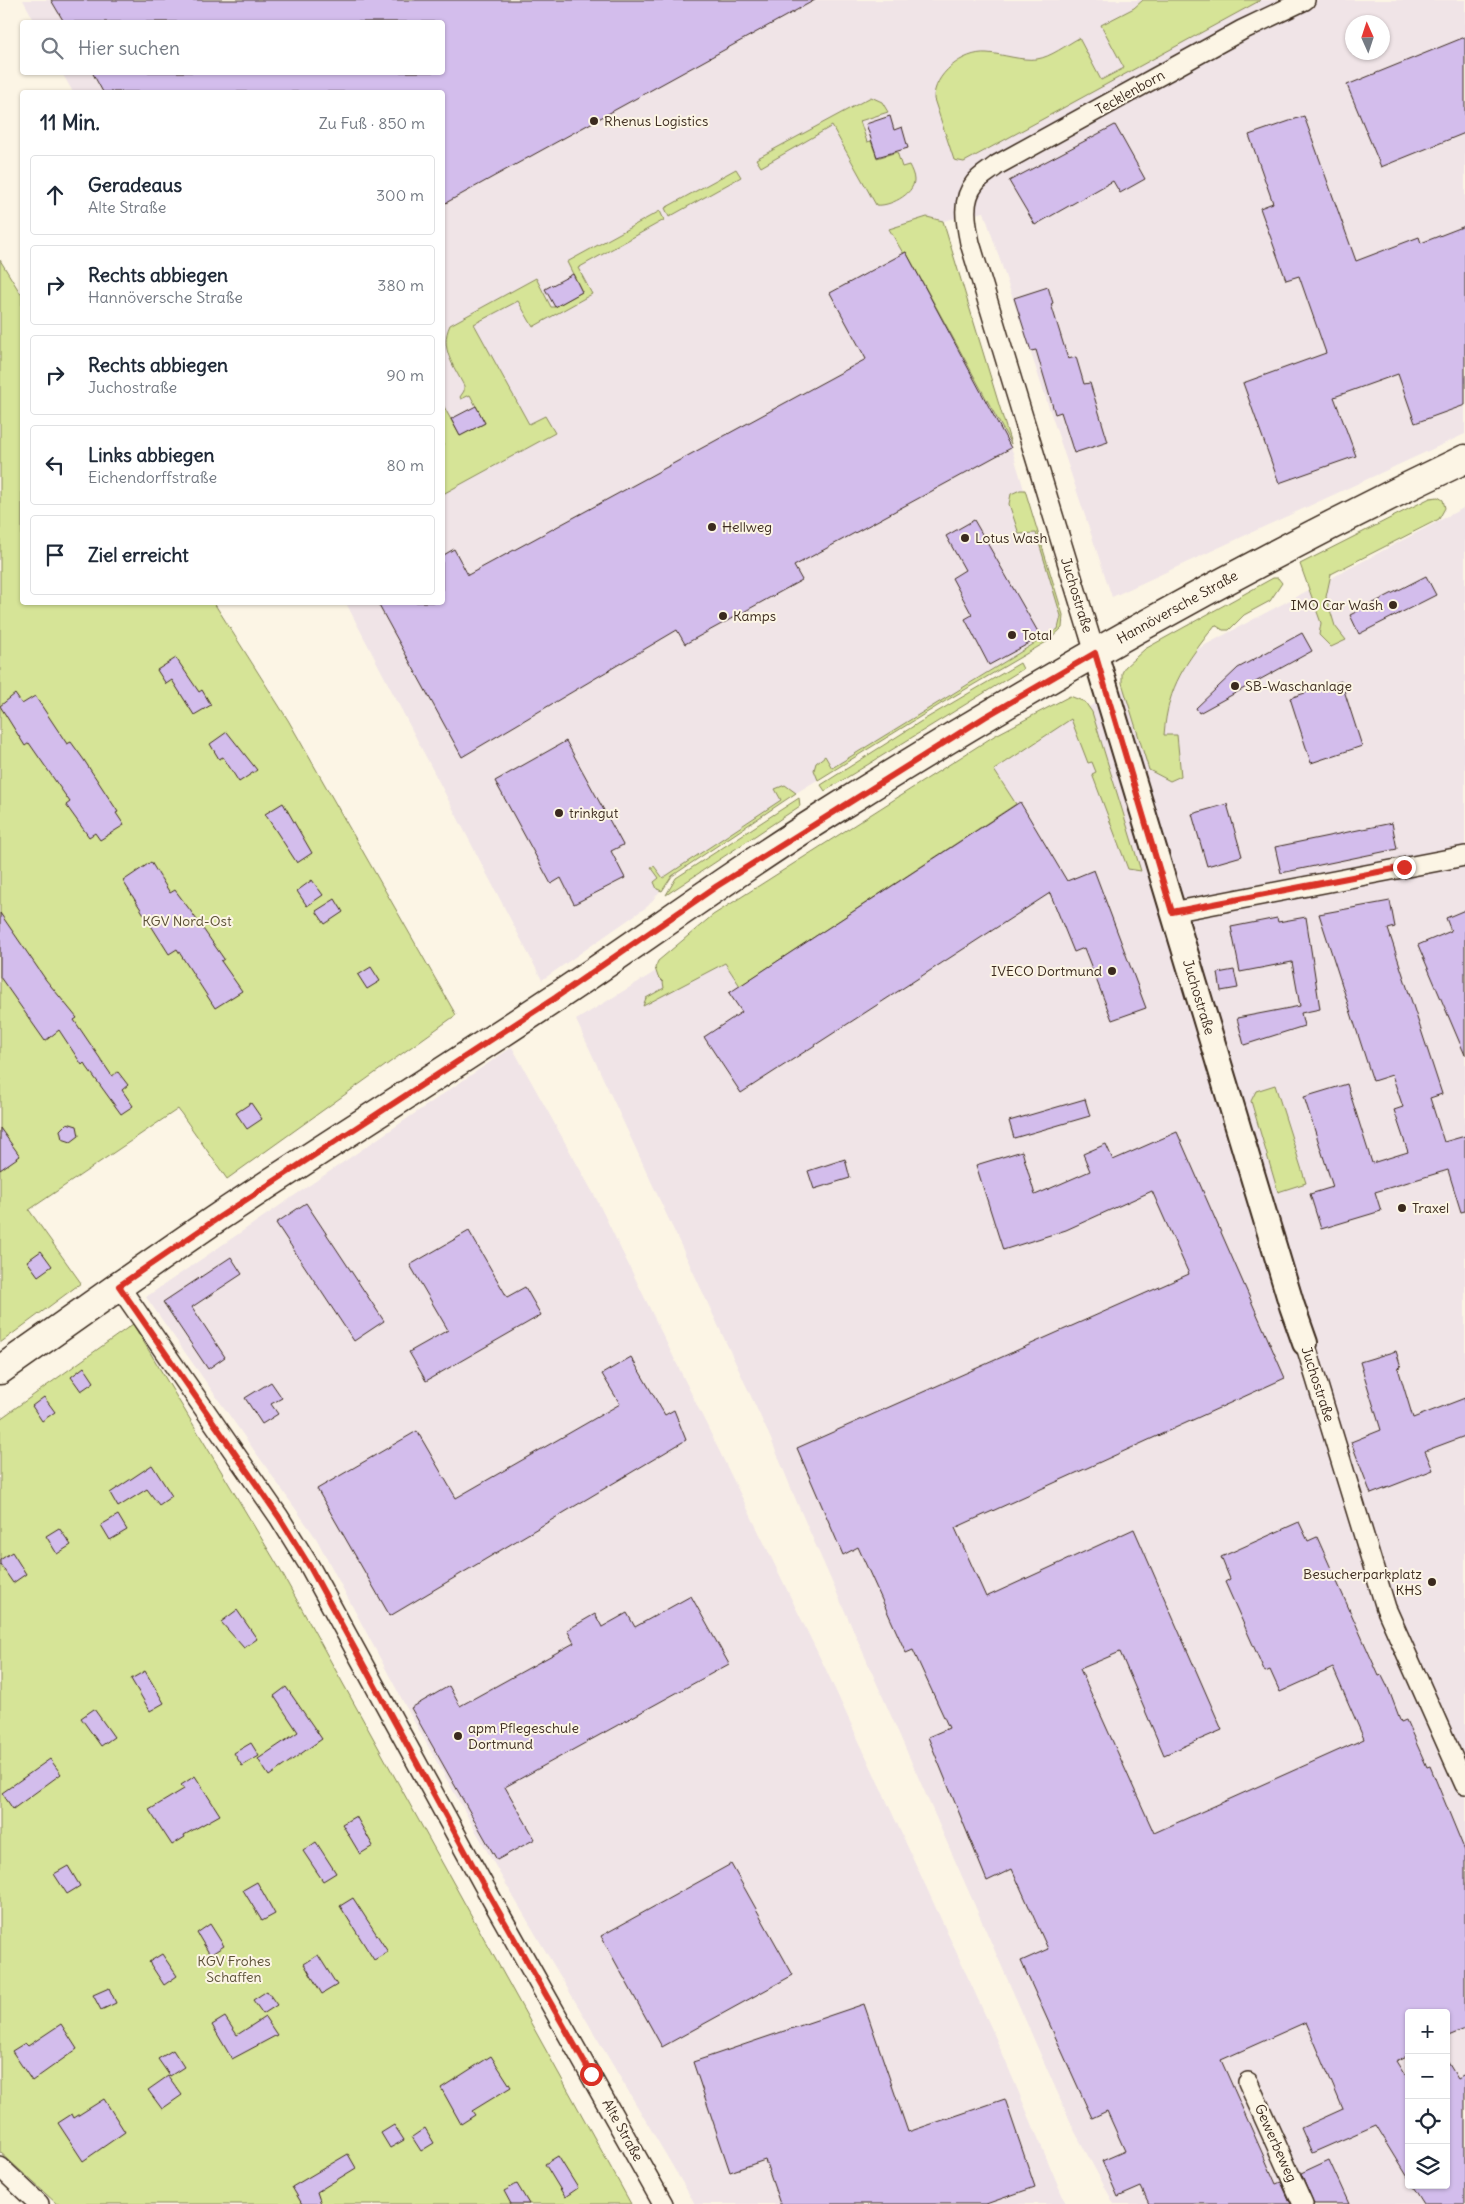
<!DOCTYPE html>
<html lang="de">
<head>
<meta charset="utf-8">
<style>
  :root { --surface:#fff; --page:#f2f2f3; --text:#1f2937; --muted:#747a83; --line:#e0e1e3 }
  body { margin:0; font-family:Delius,sans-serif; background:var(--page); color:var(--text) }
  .controls { position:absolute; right:15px; bottom:15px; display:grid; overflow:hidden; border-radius:5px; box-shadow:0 1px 4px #0004 }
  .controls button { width:45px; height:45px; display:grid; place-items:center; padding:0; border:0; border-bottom:1px solid var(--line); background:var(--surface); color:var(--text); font:25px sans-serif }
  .compass { position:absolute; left:1345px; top:15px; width:45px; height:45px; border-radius:50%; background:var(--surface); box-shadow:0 1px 4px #0004; rotate:357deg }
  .stop { position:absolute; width:15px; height:15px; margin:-11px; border:4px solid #d93025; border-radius:50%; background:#fff }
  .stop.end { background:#d93025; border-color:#fff; box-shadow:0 1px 5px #0008 }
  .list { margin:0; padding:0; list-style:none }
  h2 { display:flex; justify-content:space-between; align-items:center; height:65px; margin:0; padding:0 20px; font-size:21px }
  h2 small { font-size:16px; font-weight:400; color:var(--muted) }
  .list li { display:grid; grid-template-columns:32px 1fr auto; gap:15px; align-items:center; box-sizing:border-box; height:80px; margin:0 10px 10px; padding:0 10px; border:1px solid var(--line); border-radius:5px }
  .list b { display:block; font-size:19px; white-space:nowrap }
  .list p { margin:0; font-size:16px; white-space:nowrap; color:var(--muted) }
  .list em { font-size:16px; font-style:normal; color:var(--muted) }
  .icon { flex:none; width:28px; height:28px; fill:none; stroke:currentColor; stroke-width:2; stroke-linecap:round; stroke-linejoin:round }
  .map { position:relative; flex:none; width:1465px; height:2204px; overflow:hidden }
  .search { position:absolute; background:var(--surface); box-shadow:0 1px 4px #0004; left:20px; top:20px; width:425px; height:55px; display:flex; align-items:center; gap:12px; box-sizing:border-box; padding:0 18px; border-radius:5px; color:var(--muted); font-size:19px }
  .panel { position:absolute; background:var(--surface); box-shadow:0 1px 4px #0004; left:20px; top:90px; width:425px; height:515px; border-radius:5px }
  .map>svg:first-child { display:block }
  .built { fill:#f0e4e7; fill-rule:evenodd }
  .green { fill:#d6e497; stroke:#88875a }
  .building { fill:#d3bdec; stroke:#3b2a1e }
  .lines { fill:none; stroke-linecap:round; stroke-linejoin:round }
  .minor-casing { stroke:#3b2a1e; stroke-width:22 }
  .tertiary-casing { stroke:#3b2a1e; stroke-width:28 }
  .secondary-casing { stroke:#3b2a1e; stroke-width:31 }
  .minor { stroke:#fcf5e5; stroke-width:19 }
  .tertiary { stroke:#fcf5e5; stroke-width:24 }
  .secondary { stroke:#fcf5e5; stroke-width:28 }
  .route { stroke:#d93025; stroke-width:6 }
  .poi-dot { fill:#3b2a1e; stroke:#fcf5e5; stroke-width:2 }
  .labels { text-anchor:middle; stroke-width:4; stroke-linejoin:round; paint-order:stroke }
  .street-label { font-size:14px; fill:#3b2a1e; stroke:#fcf5e5 }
  .poi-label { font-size:14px; fill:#3b2a1e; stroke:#fcf5e5; text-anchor:start }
  .park-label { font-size:14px; fill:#5a4f36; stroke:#fcf5e5 }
</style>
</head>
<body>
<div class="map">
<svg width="1465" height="2204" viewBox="0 0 1465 2204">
  <rect width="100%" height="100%" fill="#fcf5e5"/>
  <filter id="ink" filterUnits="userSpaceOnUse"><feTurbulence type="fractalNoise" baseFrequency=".02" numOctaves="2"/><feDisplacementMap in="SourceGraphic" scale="10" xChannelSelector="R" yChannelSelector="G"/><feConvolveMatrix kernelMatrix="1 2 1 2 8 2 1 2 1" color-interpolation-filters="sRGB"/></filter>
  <g filter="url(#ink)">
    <path class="built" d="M23,0h1442v434l-353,163 -128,-385 -41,9 121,401 -7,12 -9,7 -104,61 -148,91 -124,83 -24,30 -106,74 -196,-377 96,-1v-510h-369l-11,-19 380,-1v-50h-407zM1352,22h30v30h-30z
      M1465,507v1697h-351l-40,-74 -276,-625 -28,-68 -194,-417 507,-310zM1409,2013h37v172h-37z
      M512,1047l85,153 231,474 166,360 72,170h-371l-195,-330 -94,-167 -90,-169 -170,-241z"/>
    <path class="green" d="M1143,0h118l-297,162 -10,-2 -20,-61c-1,-24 29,-48 53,-46 16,1 34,8 50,6 14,-2 29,-14 42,-21l22,42 23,-12 -23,-43 33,-17z
      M871,97l11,5 6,10 -28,9 7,21 4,-1 6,17 20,-6 5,15 7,-2c2,4 5,10 5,15 0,15 -26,27 -38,25l-44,-79 -71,41 -5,-8z
      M736,169l5,8 -72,40 -4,-9z
      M660,211l4,9 -86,48 14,26 -59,33 -15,-26 -44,23 55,100 16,-8 10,17 -112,61v-89l17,31 25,-13 -15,-28 -9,4 -1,-2 4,-6v-5c-10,-20 -25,-38 -14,-61l86,-47 15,29h4l27,-15 -15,-30z
      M927,217l16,4 68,223 -105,-192 -3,1 -14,-24z
      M0,260l22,36v306l192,1 74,117 168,295 -229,164 -49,-70 -149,101 52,73 -81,60z
      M1020,490h5l38,125 -1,13 -14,13 -104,61 -126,78 -4,-10 2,-7 9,-7 7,12 226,-139 3,-13 -25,-83 -17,1 -10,-30 2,-10z
      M1438,497l5,3 2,8 -6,11 -108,55 -5,23 9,29 11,14 -15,7 -12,-12 2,-12 -21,-59 130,-66z
      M1273,578h5l4,5 -12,18 -26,14 -15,15h-6l-8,-5c-29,38 -47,59 -51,110h13l4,41 -11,5 -21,-11 -27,-87v-10l3,-6 20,-18z
      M1020,663l3,6 -198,122 -4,-6 99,-63z
      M1070,696l15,6 7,10 49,159 -13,-2 -36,-95 4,-2 -4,-10 -4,1 -17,-44 -77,51 22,34 -276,182 -15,-23 -82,43 3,-8 18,-10 -1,-6 -5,-5 -3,-9 3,-7 55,-46 281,-179z
      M785,785l11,8 -124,83 -10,15 -5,-2 -3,-7 5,-4 -8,-11 3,-1 9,12 118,-78 -6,-11z
      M799,798l1,8 -134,89 10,-17z
      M1275,1085l31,98 -28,9 -27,-91 5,-10z
      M133,1324l145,242 353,638h-574l-57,-52v-733z"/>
    <path class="building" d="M51,0h764l-373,205v-113h-339l-11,-20h350v-50h-378z
      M1465,37v96l-84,34 -34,-82z
      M890,116l4,14 8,-3 6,21 -31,9 -11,-33z
      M1304,116l52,145 63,-24 2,6 44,-17v179l-50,18 -17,-49 -64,23 22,59 -77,27 -36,-100 83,-30 -27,-77 -13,4 -26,-72 13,-5 -24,-68z
      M1115,125l30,54 -25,14 -7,-12 -78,44 -26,-44z
      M906,252l105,196 -217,118 8,14 -117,64 -8,-14 -215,127 -85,-155h65v-46l12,-7 14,26 398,-216 -36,-66z
      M573,274l9,18 -27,15 -10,-18z
      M1048,287l5,16 -2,1 17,55 8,-2 8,27 6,-1 18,59 -34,11 -13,-41 -6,2 -19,-64 -5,1 -17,-53z
      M476,406l9,17 -25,13 -9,-17z
      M974,520l67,117 -52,28 -24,-46 7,-4 -20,-37 13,-8 -19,-34z
      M1426,576l10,19 -77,39 -9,-19z
      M1302,633l10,18 -113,62 -3,-5 42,-40z
      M176,658l23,34 3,-2 9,15 -17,10 -22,-35 -6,4 -9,-14z
      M1341,681l21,65 -51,17 -21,-65z
      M15,694l7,10 13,-8 32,48 4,-2 13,18 34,52 -2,1 8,12 -24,15 -5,-7 -6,4 -23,-32 4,-3 -41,-59 -4,3 -25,-40z
      M227,732l30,38 -18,12 -16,-25 -4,2 -9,-15z
      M566,741l57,104 -12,6 14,27 -51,26 -13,-26 -10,6 -56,-103z
      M1020,802l47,79 27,-11 52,138 -34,12 -28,-72 -10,4 -24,-59 -309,200 -37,-56 38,-25 -13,-19z
      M283,803l29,50 -15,10 -32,-49z
      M1227,804l15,52 -35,10 -15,-52z
      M1392,823l5,26 -116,24 -6,-26z
      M151,862l19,31 5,-3 15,20 34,49 -3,2 21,30 -27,17 -38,-59 -8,5 -46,-73z
      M312,880l11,15 -16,11 -10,-15z
      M335,899l8,13 -18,12 -9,-13z
      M1390,901l5,26 -7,2 54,165 -12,4 14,44 21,-6v75l-4,1 -13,-42 -73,22 6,19 -60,18 -11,-35 23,-7 -29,-90 43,-13 25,79 36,-11 -14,-42 9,-3 -11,-32 -19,6 -54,-167z
      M1465,910v145l-47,-110 33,-14 -5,-13z
      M0,913l46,67 31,38 -3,2 38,56 6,-4 10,13 -6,5 11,16 -12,8 -37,-51 -2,2 -23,-35 -14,11 -45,-64z
      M1306,917l14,92 -19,4 3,13 -60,19 -7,-27 63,-12 -8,-44 -52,10 -9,-45 46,-9 1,4z
      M371,967l9,14 -13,8 -9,-14z
      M1234,970l4,18 -17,3 -3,-18z
      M1085,1099l5,17 -76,22 -5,-17z
      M251,1103l11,16 -15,10 -11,-16z
      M67,1123l10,3 2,10 -8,6 -9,-3 -2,-9z
      M0,1128l20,28 -20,14z
      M1177,1132l108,246 -330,150 31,69 148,-68 88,201 -58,25 -44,-103 -40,17 74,164 210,-94 -31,-71 -53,24 -10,-22 -5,2 -40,-90 5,-3 -9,-22 78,-35 9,19 9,-4 62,139 3,-1 5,10 14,37 5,-2 21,47 3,-1 35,85v178l-19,8v-24h-37v42l-13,6 13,21v97l-33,-54 -64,28 -11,-25 42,-19 -37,-87 -85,38 55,124 5,-2 10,22h-142l-8,-17 -23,10 -16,-36 23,-10 -18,-40 -15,7 -71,-157 27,-12 -36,-80 -25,12 -59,-144 21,-9 -36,-78 -7,3 -48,-106 -15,8 -46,-107 392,-174 -37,-83 -86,39 -63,20 -27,-85 46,-14 13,44 55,-24 -7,-17 23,-10 7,16z
      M845,1159l5,19 -36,11 -6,-18z
      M306,1203l78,118 -30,20 -78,-118z
      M469,1231l38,66 18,-10 16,28 -115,66 -17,-29 39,-22 -38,-65z
      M41,1251l11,15 -14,10 -11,-15z
      M231,1257l11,17 -50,33 33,50 -17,12 -45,-67z
      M1396,1351l5,16 -3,1 15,50 52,-20v38l-40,15 8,19 -62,24 -20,-52 30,-12 -21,-68z
      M631,1357l34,58 9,-5 12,30 -296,176 -73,-127 100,-58 39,67 164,-94 -18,-30z
      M84,1367l10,15 -13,9 -10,-14z
      M271,1382l11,16 -11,6 7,10 -16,10 -17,-26z
      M44,1397l11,15 -13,9 -10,-15z
      M152,1465l20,31 -13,9 -12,-16 -29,18 -8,-14z
      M118,1515l9,15 -17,10 -9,-15z
      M59,1528l12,17 -14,9 -11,-18z
      M12,1552l14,22 -13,9 -13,-19v-4z
      M691,1596l38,68 -224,123 30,52 -38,21 -86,-152 38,-22 11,20 114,-63 -7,-13 28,-16 7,13 25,-14 8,14z
      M237,1610l20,29 -13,9 -23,-26z
      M145,1671l19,32 -14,8 -19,-32z
      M286,1687l36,52 -53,37 -11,-17 40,-27 -24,-36z
      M94,1709l20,28 -13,9 -20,-28z
      M251,1743l8,13 -17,10 -8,-13z
      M50,1759l11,15 -48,35 -11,-16z
      M195,1776l25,39 -36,20 1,2 -13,8 -23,-35 35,-21 -3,-4z
      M356,1816l17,30 -13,8 -18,-30z
      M316,1842l20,31 -13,8 -20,-30z
      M731,1864l62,111 -131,72 -61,-111z
      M68,1866l12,20 -13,8 -13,-20z
      M257,1882l18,32 -13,7 -19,-31z
      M353,1898l35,54 -14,8 -34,-54z
      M210,1924l14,22 -14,9 -13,-22z
      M162,1954l15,22 -13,9 -15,-23z
      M318,1955l19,30 -15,9 -18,-30z
      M109,1988l7,15 -15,7 -8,-15z
      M267,1991l10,14 -14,9 -10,-14z
      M864,2004l44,128 97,-33 30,88 -49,17h-206l-15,-44 -35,12 -37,-110z
      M225,2017l12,18 28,-18 12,18 -45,24 -20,-34z
      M61,2024l16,25 -45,32 -20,-30 13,-8 3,3z
      M173,2050l11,17 -14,9 -12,-17z
      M491,2056l20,31 -39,24 3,4 -14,9 -20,-36z
      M1446,2059l12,20 7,-4v129h-41l-12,-19h34z
      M168,2076l14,19 -20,14 -14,-19z
      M104,2099l21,33 -42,29 -25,-38 14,-9 2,4z
      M394,2125l10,15 -14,8 -9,-15z
      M425,2128l9,15 -13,8 -9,-14z
      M348,2154l8,14 -39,24 4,12h-19l-10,-17z
      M558,2156l20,32 -13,9 -20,-33z
      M1329,2160l20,44h-35l-13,-31z
      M517,2184l12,20h-18l-7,-13z"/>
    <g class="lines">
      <g class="minor-casing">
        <path id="minor" d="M1095,653l-125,-410c-4,-20 -9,-43 5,-60 5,-7 15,-12 22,-18l245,-135 63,-30
          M1172,912l293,-56
          M119,1286l160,231 31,50 173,317 180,320
          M1305,1343l81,265 79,177
          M1248,2082l55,122
          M0,2167l39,37"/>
      </g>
      <g class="tertiary-casing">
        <path id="tertiary" d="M1095,653l197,653 13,37"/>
      </g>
      <g class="secondary-casing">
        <path id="secondary" d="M0,1370c73,-51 146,-104 220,-154 111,-74 224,-144 335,-218 89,-59 175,-123 266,-180 208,-132 422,-253 644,-359"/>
      </g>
      <use href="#minor" class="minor"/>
      <use href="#tertiary" class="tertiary"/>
      <use href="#secondary" class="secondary"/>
    </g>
  </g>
  <g class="lines" filter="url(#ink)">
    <path class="route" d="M591,2074l-108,-190 -173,-317 -31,-50 -160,-231 102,-70 334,-218 162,-112 268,-169 110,-64 77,259 232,-45"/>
  </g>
  <g class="poi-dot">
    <circle cx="594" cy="121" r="5"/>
    <circle cx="712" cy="527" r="5"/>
    <circle cx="965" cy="538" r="5"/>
    <circle cx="1393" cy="605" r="5"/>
    <circle cx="723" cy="616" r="5"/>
    <circle cx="1012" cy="635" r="5"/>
    <circle cx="1235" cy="686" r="5"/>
    <circle cx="559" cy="813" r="5"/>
    <circle cx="1112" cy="971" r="5"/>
    <circle cx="1402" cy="1208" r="5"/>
    <circle cx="1432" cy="1582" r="5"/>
    <circle cx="458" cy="1736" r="5"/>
  </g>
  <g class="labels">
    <g class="street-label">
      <text transform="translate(1130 92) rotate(-29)" y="5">Tecklenborn</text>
      <text transform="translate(1077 595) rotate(73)" y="5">Juchostraße</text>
      <text transform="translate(1177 607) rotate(-29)" y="5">Hannöversche Straße</text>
      <text transform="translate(1199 997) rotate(73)" y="5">Juchostraße</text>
      <text transform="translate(1318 1384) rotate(72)" y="5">Juchostraße</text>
      <text transform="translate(623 2130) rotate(61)" y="5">Alte Straße</text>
      <text transform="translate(1276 2143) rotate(66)" y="5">Gewerbeweg</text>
    </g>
    <g class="poi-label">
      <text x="604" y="126">Rhenus Logistics</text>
      <text x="722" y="532">Hellweg</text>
      <text x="975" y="543">Lotus Wash</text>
      <text x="1383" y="610" text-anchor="end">IMO Car Wash</text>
      <text x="733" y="621">Kamps</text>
      <text x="1022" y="640">Total</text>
      <text x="1245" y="691">SB-Waschanlage</text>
      <text x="569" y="818">trinkgut</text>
      <text x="1102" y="976" text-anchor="end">IVECO Dortmund</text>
      <text x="1412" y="1213">Traxel</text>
      <text x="1422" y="1579" text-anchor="end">Besucherparkplatz<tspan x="1422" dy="16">KHS</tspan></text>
      <text x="468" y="1733">apm Pflegeschule<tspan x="468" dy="16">Dortmund</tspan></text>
    </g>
    <g class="park-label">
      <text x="187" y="926">KGV Nord-Ost</text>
      <text x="234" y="1966">KGV Frohes<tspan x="234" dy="16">Schaffen</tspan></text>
    </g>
  </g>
</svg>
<div class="controls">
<button>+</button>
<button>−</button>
<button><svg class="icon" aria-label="locate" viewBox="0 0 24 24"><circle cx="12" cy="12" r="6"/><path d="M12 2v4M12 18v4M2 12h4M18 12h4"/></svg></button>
<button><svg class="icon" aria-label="layers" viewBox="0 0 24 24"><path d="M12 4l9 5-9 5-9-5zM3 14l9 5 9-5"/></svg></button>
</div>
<svg class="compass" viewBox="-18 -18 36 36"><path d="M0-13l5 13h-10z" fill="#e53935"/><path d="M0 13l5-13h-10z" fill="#747a83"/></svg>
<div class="stop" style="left:591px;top:2074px"></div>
<div class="stop end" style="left:1404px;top:867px"></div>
<div class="search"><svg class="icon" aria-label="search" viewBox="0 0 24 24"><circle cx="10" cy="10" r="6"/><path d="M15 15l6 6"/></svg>Hier suchen</div>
<section class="panel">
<h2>11 Min.<small>Zu Fuß · 850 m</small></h2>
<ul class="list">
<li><svg class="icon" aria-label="ahead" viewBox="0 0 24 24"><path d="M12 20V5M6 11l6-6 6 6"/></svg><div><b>Geradeaus</b><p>Alte Straße</p></div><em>300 m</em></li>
<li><svg class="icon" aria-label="right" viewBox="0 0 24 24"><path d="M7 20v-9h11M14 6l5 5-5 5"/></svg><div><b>Rechts abbiegen</b><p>Hannöversche Straße</p></div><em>380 m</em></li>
<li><svg class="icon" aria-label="right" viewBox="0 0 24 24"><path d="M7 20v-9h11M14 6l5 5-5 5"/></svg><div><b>Rechts abbiegen</b><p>Juchostraße</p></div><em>90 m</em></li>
<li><svg class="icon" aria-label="left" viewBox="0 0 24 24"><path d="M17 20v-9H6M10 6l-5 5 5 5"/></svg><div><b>Links abbiegen</b><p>Eichendorffstraße</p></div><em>80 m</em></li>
<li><svg class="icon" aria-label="arrive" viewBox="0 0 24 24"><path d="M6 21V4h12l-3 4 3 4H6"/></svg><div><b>Ziel erreicht</b></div></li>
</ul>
</section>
</div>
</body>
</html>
